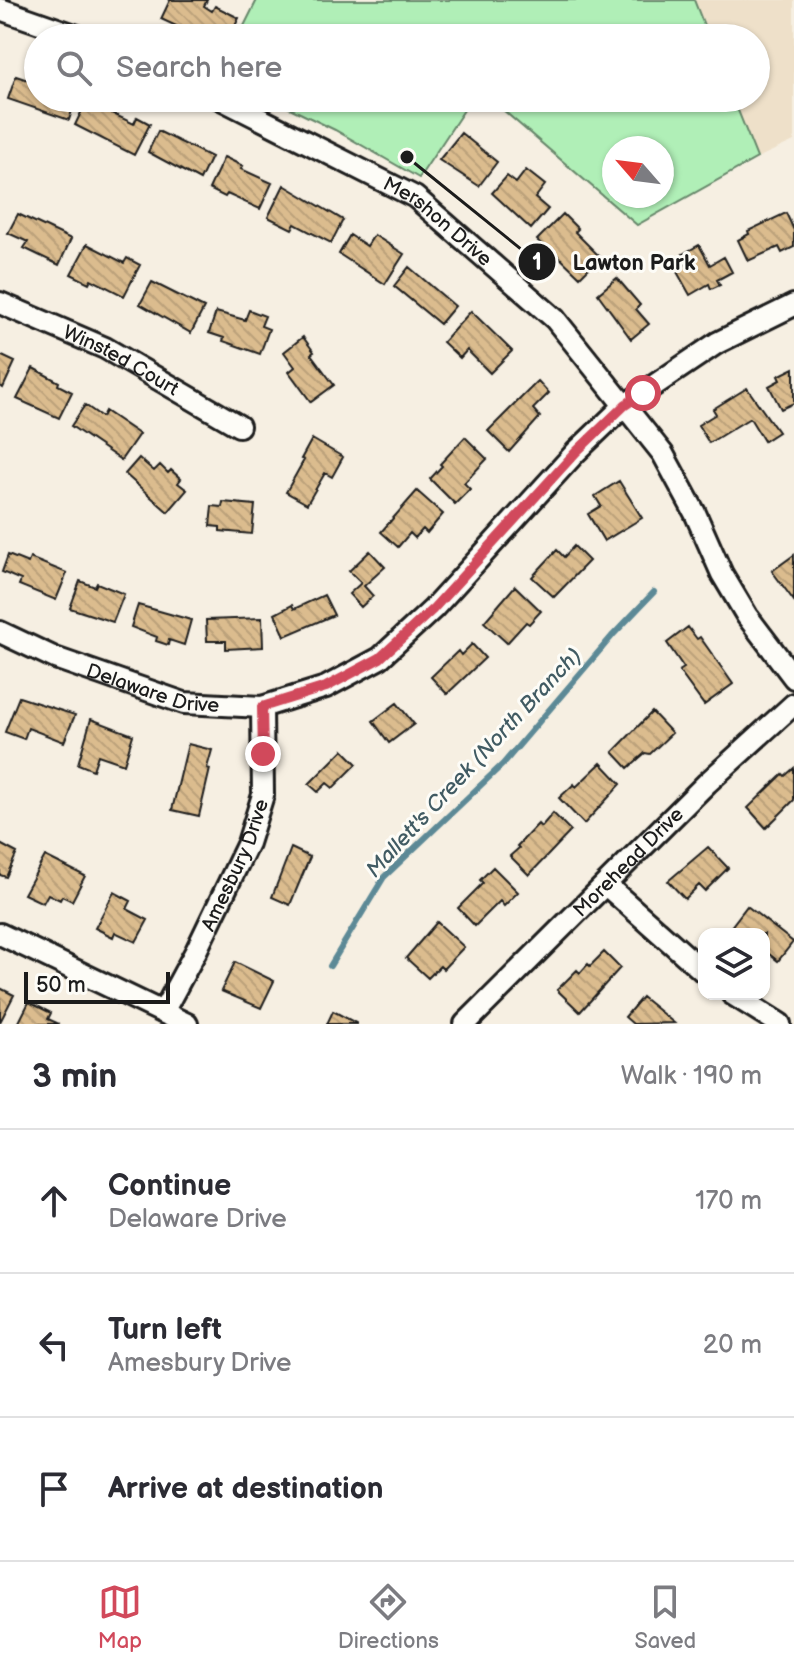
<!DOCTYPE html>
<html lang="en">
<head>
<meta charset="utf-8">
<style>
  :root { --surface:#fff; --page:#f7f7f7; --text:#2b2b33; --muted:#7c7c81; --line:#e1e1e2; --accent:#d1495b }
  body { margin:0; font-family:"Balsamiq Sans",sans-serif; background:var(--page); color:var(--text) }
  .controls { position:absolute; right:24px; bottom:24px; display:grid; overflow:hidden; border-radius:16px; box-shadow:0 2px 6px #0004 }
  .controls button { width:72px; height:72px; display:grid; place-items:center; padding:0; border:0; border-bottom:2px solid var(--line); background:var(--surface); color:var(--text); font:40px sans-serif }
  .compass { position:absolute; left:602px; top:136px; width:72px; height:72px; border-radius:50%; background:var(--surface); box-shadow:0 2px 6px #0004; rotate:298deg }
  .scale { position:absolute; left:24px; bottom:20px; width:146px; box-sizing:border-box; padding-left:8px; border:4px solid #1c1c1c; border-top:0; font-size:22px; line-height:28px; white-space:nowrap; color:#1c1c1c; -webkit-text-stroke:6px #fdfcf7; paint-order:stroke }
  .stop { position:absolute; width:24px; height:24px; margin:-18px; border:6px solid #d1495b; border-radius:50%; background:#fff }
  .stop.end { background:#d1495b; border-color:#fff; box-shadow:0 2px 8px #0008 }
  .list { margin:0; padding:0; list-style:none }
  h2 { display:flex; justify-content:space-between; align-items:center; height:104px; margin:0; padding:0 32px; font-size:34px }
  h2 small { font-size:26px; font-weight:400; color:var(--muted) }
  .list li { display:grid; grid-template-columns:52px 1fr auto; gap:24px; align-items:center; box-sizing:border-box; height:144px; padding:0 32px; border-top:2px solid var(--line) }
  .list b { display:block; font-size:30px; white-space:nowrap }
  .list p { margin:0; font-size:26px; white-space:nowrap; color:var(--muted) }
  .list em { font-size:26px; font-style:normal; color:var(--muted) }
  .icon { flex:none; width:44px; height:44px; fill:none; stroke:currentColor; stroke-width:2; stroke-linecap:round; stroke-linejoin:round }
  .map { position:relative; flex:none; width:794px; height:1024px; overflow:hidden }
  .search { position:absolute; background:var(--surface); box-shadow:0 2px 6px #0004; left:24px; right:24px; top:24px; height:88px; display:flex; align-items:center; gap:20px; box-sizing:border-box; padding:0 28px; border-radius:44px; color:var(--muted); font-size:30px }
  .sheet { height:536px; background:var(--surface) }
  nav { display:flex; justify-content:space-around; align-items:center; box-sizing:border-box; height:112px; border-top:2px solid var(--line); background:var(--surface); font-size:22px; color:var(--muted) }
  nav a { display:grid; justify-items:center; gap:4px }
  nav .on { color:var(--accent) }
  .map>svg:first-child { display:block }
  .built { fill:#eee0c9 }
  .green { fill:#b0efb7; stroke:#66866a; stroke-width:2; fill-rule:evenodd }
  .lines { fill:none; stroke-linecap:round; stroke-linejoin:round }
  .stream { stroke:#5c8996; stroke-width:6 }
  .building { fill:url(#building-back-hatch); stroke:#1c1c1c; stroke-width:2 }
  .street-casing { stroke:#1c1c1c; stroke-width:26 }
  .street { stroke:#fdfcf7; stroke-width:20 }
  .route { stroke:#d1495b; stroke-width:10 }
  .labels { text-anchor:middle; stroke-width:6; stroke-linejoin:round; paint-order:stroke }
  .street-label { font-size:20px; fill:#1c1c1c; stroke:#fdfcf7 }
  .water-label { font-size:22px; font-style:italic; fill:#415b63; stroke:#fdfcf7 }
  .leader { fill:none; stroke:#1c1c1c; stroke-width:3 }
  .callout-dot { fill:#1c1c1c; stroke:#fdfcf7; stroke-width:3 }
  .mark-label { font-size:24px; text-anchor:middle; font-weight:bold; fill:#fff }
  .callout-label { font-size:22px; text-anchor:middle; font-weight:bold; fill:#1c1c1c; stroke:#fdfcf7; stroke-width:6; stroke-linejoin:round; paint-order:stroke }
</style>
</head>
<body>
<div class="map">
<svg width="794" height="1024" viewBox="0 0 794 1024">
  <defs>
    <pattern id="building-back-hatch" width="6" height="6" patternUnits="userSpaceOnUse" patternTransform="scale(2)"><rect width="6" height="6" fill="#dbbc8e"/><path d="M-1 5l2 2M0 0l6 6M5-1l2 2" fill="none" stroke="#bba17a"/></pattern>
  </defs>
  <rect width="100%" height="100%" fill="#f6efe2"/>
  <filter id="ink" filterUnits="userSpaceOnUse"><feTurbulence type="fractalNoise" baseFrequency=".0125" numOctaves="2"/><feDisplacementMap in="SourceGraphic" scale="16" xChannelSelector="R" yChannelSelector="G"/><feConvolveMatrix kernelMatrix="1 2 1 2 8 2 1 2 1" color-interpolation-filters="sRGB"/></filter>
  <g filter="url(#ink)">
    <path class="built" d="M694,0h100v141l-37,17 -24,-60h23v-60h-47z"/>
    <path class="green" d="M257,0h437l15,38h-471z
      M269,98h203l-53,80 -84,-48z
      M489,98h244l24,60 -120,67zM662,148v48h-48v-48z"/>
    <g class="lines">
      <path class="stream" d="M330,966l54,-89 119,-113 110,-129 41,-43"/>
    </g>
    <path class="building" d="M170,0h37l-3,6 8,5 3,-5 24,12 -10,20h-27l-41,-19z
      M16,76l21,7 1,-3v18h38l-7,22 -61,-21z
      M88,98h9l11,5 -3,7 29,14 3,-7 13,7 -16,31 -59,-30z
      M158,131l53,26 -11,23 -52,-28z
      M461,133l36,29 -18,24 -40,-26z
      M224,157l19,9 -2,3 31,14 -12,26 -33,-15 -2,3 -16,-8z
      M526,170l19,15 -10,13 13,11 -17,20 -39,-36 15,-17 9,7z
      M284,185l59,35 -12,23 -36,-19 -3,5 -24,-12z
      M786,213l8,17v17l-12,6 -3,-6 -31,14 -10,-21 11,-6 -1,-3z
      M18,214l53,25 -12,26 -35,-17 4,-6 -20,-9z
      M563,214l15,15 -3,3 25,25 -20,20 -28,-27 -3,2 -12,-12z
      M350,235l17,11 7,-11 30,19 -19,30 -46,-30z
      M87,244l37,19 3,-5 13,7 -16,31 -33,-17 -2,4 -18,-9z
      M699,245l11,20 14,-8 8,15 -15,8 3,5 -9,4 -2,-5 -19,11 -14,-25 12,-7 -5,-9z
      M409,267l46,39 -15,18 -46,-38z
      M617,278l23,27 -4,4 13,15 -18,15 -33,-45z
      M152,282l52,26 -13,25 -51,-29z
      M249,310l16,6 -4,10 8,3 -9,25 -37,-13 1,-3 -15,-5 7,-21 29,8z
      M471,311l41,40 -22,22 -23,-23 -7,8 -17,-16z
      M303,337l11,15 -3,2 23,31 -23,17 -22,-30 6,-5 -11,-15z
      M0,355l15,7 -12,26 -3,-2z
      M33,368l26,14 -1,3 14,7 -13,26 -42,-19z
      M794,368v35l-13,6 -12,-23 11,-6 -2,-4z
      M538,381l11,12 -16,16 7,8 -31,35 -21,-21z
      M747,388l31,44 -14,9 -14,-23 -41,25 -11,-18 18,-11 -3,-5z
      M85,405l17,12 3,-6 34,23 -18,26 -50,-34z
      M465,437l22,22 -23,24 6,6 -15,15 -25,-25 12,-13 -2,-2z
      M312,439l31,18 -11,20 -7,-4 -18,31 -21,-12 18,-32 -3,-1z
      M139,458l15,13 6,-6 8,8 3,-3 10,9 -3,4 9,7 -19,22 -43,-38z
      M619,481l23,37 -38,23 -16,-27 13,-8 -6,-10z
      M417,491l26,23 -16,19 -4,-4 -8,9 -5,-5 -12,14 -17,-15z
      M223,502l32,3 -3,29 -32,-3v-4l-10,-1 2,-20 10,1z
      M574,546l15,15 -35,36 -22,-20 25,-27 7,7z
      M370,551l15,16 -21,19 9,10 -12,11 -12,-13 12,-11 -12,-12z
      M8,555l20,8 2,-5 37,15 -11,27 -37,-15 2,-5 -19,-8z
      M794,555v46l-22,-30z
      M80,581l15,6 2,-4 27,11 -11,28 -43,-14z
      M515,586l26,25 -12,13 -3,-2 -19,21 -23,-21z
      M324,595l10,20 -49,21 -10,-22 17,-9 2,4z
      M138,605l53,15 -7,25 -15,-5 -1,5 -12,-4 1,-4 -26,-10z
      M262,618l1,29 -37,2v-8h-19l-1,-21z
      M688,627l9,12 3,-2 33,47 -29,21 -25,-34 5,-3 -17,-25z
      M472,644l13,14 -38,36 -16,-17 27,-26 3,4z
      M19,697l56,18 -11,27 -36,-14 -4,11 -19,-7z
      M397,703l17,21 -25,19 -16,-22z
      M652,712l20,21 -22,21 -5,-1 -17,15 -15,-16z
      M91,719l42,16 -9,29 -26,-9 -5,15 -15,-6z
      M188,744l24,6 -5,18 3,1 -11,47 -27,-6z
      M343,750l14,14 -24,24 -6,-5 -9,9 -9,-8z
      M601,763l20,21 -37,40 -25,-26 15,-14 2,3z
      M794,768v32l-28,28 -18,-20 35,-34 2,2z
      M553,813l18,18 -42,44 -19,-19 9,-8 -2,-2 21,-22 3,3z
      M0,844l17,9 -11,24 -6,-2z
      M708,847l20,21 -23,23 -6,-6 -14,14 -17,-18z
      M291,848l19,9 -20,48 -18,-8z
      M45,856l40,20 -13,25 -10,-5 -2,4 -12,-6 -5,9 -19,-9z
      M493,867l25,25 -14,14 -4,-5 -25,25 -17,-18 25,-25 -3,-3z
      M114,892l17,9 -4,8 21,11 -12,22 -21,-10 -2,5 -18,-9z
      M747,906l46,36 -15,19 -14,-11v-16h-34l-3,-2z
      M437,922l27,25 -21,22 -3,-3 -12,12 -22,-20z
      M604,952l16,16 -40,44 -23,-22 20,-20 3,3 8,-9 2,2z
      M235,962l39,19 -13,27 -40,-17z
      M0,988l14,7 -14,27z
      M642,997l32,26 -41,1 -8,-7z
      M29,1002l22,11 -3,6 11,5h-41z
      M333,1011l23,12v1h-29z"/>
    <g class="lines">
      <g class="street-casing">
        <g id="street">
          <path d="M0,9l83,29"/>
          <path id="s1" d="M219,98l196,99 140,122 108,135 32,59 27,61 25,42 47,62"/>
          <path id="s2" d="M0,303l105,45 134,78"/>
          <path id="s3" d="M0,632l55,26 129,45 78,4 64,-20 54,-29 53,-49 143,-157 49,-47 92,-62 77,-38"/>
          <path d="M606,885l98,87"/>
          <path d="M0,934l187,90"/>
          <path d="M732,994l48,30"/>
          <path id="s4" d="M163,1012l33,-61 52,-108 15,-48 -1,-88"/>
          <path id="s5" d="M465,1024l242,-241 87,-79"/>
        </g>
      </g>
      <use href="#street" class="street"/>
    </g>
  </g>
  <g class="lines" filter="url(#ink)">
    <path class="route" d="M263,754l-1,-47 64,-20 54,-29 53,-49 143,-157 49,-47 18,-12"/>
  </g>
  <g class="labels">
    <g class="street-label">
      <text dy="7" stroke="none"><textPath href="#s1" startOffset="252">Mershon Drive</textPath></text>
      <text dy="7" stroke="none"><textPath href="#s2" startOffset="134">Winsted Court</textPath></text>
      <text dy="7" stroke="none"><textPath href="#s3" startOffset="164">Delaware Drive</textPath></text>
      <text dy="7" stroke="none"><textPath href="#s5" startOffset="230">Morehead Drive</textPath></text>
      <text dy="7" stroke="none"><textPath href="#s4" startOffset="164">Amesbury Drive</textPath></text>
    </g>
    <g class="water-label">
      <text transform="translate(473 762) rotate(-47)" y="8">Mallett's Creek (North Branch)</text>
    </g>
  </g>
  <path class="leader" d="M407 157L537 262"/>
  <g class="callout-dot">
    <circle cx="407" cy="157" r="8"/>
    <circle cx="537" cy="262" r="20"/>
  </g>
  <g class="mark-label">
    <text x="537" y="270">1</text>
  </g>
  <g class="callout-label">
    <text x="634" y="270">Lawton Park</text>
  </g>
</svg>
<div class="controls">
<button><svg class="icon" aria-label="layers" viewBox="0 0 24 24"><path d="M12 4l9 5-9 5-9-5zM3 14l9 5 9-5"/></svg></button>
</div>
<svg class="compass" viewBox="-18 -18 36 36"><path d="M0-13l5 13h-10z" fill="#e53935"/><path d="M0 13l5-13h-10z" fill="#7c7c81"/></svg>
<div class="scale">50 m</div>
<div class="stop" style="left:643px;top:393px"></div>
<div class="stop end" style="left:263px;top:754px"></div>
<div class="search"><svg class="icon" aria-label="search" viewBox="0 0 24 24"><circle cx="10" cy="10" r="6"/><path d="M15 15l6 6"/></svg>Search here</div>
</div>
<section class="sheet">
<h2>3 min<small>Walk · 190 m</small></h2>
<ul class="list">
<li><svg class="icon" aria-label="ahead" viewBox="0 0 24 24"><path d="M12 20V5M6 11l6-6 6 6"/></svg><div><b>Continue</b><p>Delaware Drive</p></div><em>170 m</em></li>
<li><svg class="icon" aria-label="left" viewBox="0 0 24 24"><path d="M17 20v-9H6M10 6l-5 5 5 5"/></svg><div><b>Turn left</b><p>Amesbury Drive</p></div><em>20 m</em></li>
<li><svg class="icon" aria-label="arrive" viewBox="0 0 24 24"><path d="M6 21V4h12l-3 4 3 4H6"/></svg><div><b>Arrive at destination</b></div></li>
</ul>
</section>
<nav>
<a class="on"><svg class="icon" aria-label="map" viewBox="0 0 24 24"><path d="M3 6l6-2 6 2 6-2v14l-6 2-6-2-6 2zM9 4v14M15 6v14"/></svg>Map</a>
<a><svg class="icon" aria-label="directions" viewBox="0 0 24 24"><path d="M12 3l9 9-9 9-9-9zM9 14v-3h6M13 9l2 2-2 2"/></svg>Directions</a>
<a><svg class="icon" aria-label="saved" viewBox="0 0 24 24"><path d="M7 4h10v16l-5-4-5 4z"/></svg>Saved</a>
</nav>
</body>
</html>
